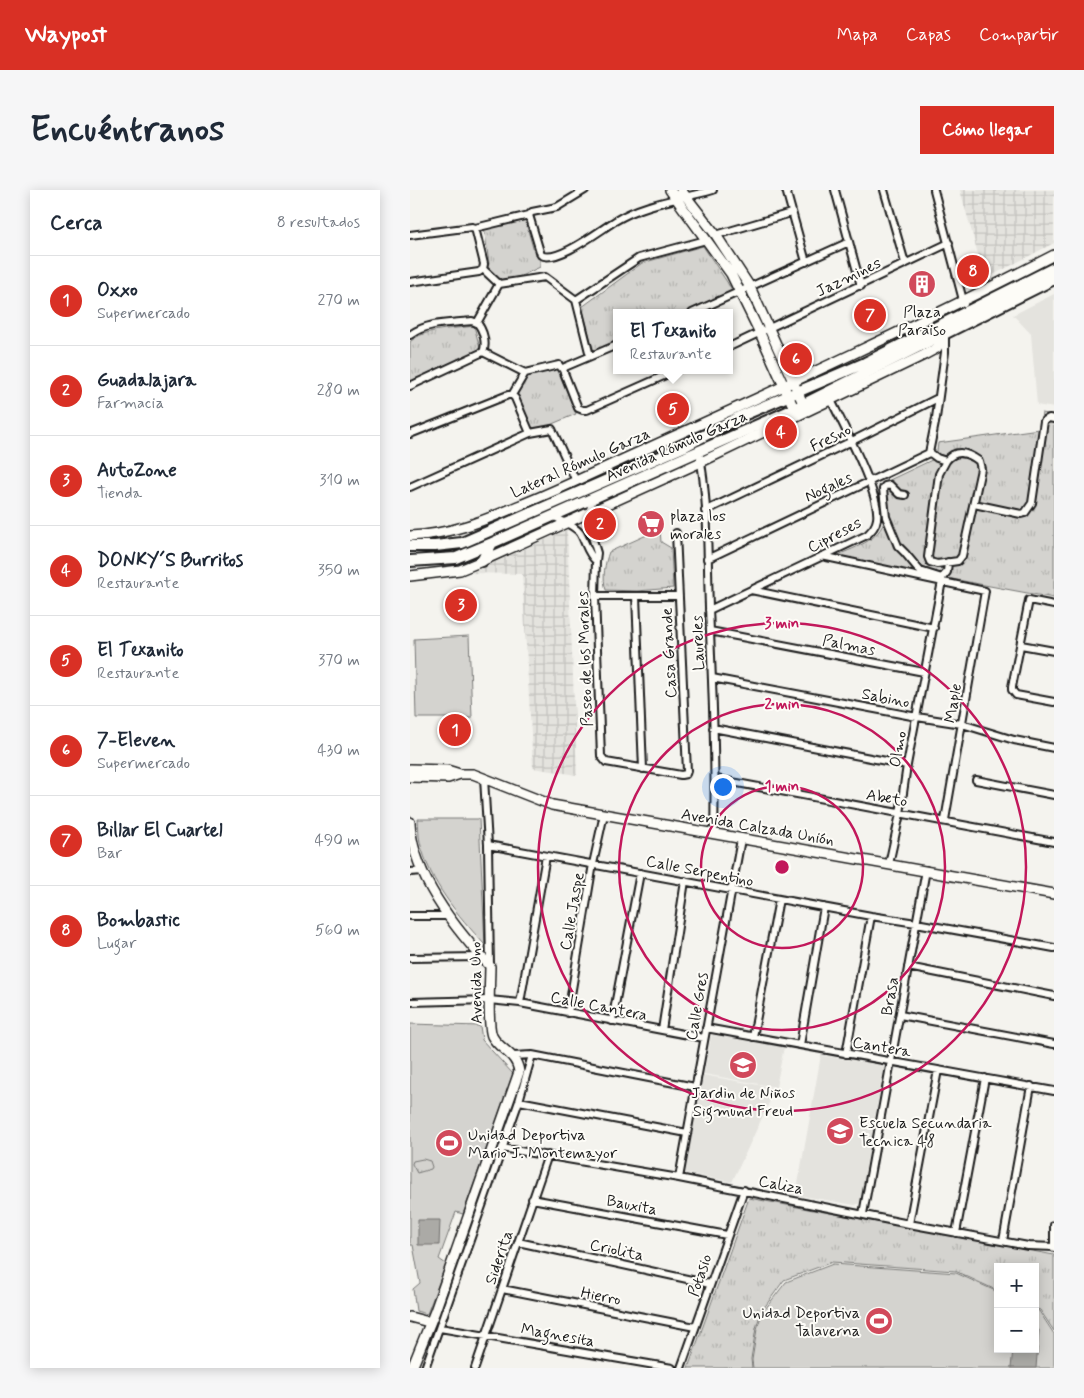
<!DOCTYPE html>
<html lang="es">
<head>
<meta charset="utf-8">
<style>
  :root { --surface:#fff; --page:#f6f6f7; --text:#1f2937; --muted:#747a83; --line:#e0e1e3; --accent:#d93025 }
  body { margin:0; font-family:Mynerve,sans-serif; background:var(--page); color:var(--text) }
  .controls { position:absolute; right:15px; bottom:15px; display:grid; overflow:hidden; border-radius:0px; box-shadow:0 2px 12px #0003 }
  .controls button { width:45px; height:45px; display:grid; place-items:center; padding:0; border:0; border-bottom:1px solid var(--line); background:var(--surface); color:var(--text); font:25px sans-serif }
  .you { position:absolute; left:312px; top:596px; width:18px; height:18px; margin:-12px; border:4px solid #fff; border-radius:50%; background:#1a73e8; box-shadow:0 0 0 8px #1a73e833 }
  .badge { display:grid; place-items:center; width:32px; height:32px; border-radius:50%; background:var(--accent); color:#fff; font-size:16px; font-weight:700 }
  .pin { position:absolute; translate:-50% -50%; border:2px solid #fff; box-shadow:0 1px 5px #0006 }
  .popup { position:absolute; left:203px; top:119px; width:120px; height:65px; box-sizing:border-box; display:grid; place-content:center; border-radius:0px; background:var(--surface); filter:drop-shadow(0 1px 4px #0005); font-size:16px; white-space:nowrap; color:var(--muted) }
  .popup b { font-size:19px; color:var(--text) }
  .popup::after { content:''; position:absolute; left:50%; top:100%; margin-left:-10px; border:10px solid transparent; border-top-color:var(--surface) }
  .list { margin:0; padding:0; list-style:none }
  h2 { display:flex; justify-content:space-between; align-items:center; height:65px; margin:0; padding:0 20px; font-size:21px }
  h2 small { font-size:16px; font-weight:400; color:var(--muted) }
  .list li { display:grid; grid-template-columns:32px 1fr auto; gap:15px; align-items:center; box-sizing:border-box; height:90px; padding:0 20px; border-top:1px solid var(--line) }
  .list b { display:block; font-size:19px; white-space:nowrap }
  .list p { margin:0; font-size:16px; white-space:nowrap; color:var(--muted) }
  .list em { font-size:16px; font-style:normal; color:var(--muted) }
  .map { position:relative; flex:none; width:644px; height:1178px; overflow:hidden; border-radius:0px }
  header { display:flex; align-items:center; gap:30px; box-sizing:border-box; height:70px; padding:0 25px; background:var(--accent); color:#fff }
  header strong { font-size:24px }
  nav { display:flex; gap:28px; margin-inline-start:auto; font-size:18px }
  .intro { display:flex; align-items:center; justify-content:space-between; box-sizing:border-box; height:120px; padding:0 30px }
  h1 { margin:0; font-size:35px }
  .button { padding:12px 22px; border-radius:0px; background:var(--accent); color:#fff; font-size:18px; font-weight:700 }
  main { display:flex; gap:30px; padding:0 30px }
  aside { flex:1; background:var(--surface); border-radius:0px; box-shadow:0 2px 12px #0003 }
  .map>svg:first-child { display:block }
  .built { fill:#e4e3de }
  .industrial { fill:url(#industrial-grid) }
  .green { fill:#d4d3cf; stroke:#787876 }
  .park { fill:url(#park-tufts); stroke:#787876 }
  .water { fill:#abaaa6; stroke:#72716f }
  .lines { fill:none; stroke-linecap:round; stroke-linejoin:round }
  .street-casing { stroke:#1c1c1c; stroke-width:10 }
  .secondary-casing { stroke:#1c1c1c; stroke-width:12 }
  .primary-casing { stroke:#1c1c1c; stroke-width:14 }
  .street { stroke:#fdfcf7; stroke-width:6 }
  .secondary { stroke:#fdfcf7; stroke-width:9 }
  .primary { stroke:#fdfcf7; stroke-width:10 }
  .ring { fill:none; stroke:#c2185b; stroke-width:2.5 }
  .labels { text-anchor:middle; stroke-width:4; stroke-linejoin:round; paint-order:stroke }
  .street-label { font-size:16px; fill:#1c1c1c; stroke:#fdfcf7 }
  .poi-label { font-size:16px; fill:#1c1c1c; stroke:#fdfcf7; text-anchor:start }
  .centre { fill:#c2185b; stroke:#fdfcf7; stroke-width:2.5 }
  .ring-label { font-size:15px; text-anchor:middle; font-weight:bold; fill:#c2185b; stroke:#fdfcf7; stroke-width:4; stroke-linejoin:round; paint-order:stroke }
</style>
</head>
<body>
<header>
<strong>Waypost</strong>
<nav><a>Mapa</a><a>Capas</a><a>Compartir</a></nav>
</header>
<div class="intro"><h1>Encuéntranos</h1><a class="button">Cómo llegar</a></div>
<main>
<aside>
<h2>Cerca<small>8 resultados</small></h2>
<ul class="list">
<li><span class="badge">1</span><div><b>Oxxo</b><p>Supermercado</p></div><em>270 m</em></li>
<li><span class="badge">2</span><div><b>Guadalajara</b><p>Farmacia</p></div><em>280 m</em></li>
<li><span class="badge">3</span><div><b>AutoZone</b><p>Tienda</p></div><em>310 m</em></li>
<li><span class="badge">4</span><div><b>DONKY´S Burritos</b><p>Restaurante</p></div><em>350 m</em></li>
<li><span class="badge">5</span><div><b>El Texanito</b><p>Restaurante</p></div><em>370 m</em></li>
<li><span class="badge">6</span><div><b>7-Eleven</b><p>Supermercado</p></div><em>430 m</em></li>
<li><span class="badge">7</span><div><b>Billar El Cuartel</b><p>Bar</p></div><em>490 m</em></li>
<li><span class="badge">8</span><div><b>Bombastic</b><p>Lugar</p></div><em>560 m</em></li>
</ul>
</aside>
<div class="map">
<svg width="644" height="1178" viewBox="0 0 644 1178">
  <defs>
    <pattern id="industrial-grid" width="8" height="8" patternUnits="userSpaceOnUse" patternTransform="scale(1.25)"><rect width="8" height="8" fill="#e4e3de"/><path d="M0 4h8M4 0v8" fill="none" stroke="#c3c2be"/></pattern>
    <pattern id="park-tufts" width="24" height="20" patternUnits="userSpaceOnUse" patternTransform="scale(1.25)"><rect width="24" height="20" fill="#d4d3cf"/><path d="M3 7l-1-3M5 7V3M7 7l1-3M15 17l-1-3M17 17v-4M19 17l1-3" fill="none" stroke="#b5b5b1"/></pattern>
  </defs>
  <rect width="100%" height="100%" fill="#f4f3ee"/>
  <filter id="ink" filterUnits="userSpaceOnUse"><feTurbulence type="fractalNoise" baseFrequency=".02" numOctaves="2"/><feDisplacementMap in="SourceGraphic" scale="10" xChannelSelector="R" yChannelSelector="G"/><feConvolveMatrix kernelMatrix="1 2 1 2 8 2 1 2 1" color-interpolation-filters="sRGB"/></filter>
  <g filter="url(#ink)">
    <path class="built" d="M644,104v114l-17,-3 -6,-71 -18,-19z
      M303,845l71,12 -8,40 -72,-13 7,-38z
      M411,865l59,10 4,3 -24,135 -5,2 -59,-10z
      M293,885l73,13 -44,94 -47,-9z"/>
    <path class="industrial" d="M550,0h94v53l-69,36z
      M157,340l10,245 -44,-7 -11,-194 -51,-1z"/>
    <path class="green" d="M59,446l3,82h-56l-2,-79z
      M8,629h61l6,126c-28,-31 -55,-62 -65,-103 -2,-8 -1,-16 -2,-23z
      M0,834l70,2 2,14 31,34 -50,140 -7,-2 -17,47 7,5 -19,50 -11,-3 -3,-22 7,-6 -7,-38h-3z
      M423,1074l123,9 42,19v57h37v-40l4,2 15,23v34h-301l-1,-8 5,-31 5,-16 24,-31z"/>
    <path class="park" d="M114,26l11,39 5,5v7l-19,9 -21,5 -14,-11 3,-6 -5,-38z
      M293,56l30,45 -49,22h-67v30l-23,10 -12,-46 60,-44z
      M64,136l7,26 -36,13 -35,18v-41c14,-14 45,-13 64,-16z
      M149,176v7l17,41 -43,18 -17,-41 11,-16z
      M632,223l12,2v183l-214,-40 -4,-2c21,-10 48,-16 50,-44 0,-8 -5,-19 -7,-27l57,-27 2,-15 101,-14z
      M250,339l1,13 10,6 2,40 -36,3 -31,-1c-4,-12 -1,-27 3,-38z
      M13,969l7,2 2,6 -1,2 -14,4 -5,-9 1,-3z
      M339,1008l305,57v76l-14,-21 -5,-2v-41h-37v24l-43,-20 -123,-9 -48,18 -23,32 -5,16 -5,31 1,9h-64z"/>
    <path class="water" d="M8,1030h22l-1,25h-21z
      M625,1139l4,1 -3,38h-25l2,-19h22z"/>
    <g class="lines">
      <g class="street-casing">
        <path id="street" d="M376,0l20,72
          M425,0l26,96
          M474,0l21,73
          M524,0l30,114
          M119,25l12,40c16,9 59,-25 74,-34 29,-18 66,-22 98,-31
          M65,38l9,36 -1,5
          M0,45l62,-8 3,1 54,-13 3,-3 25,-5 28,-17
          M306,45l75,-22
          M73,79l16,15
          M0,92l69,-10 4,-3
          M89,94l46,-7 31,23
          M166,110l63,-42 67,-18
          M166,110l14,56
          M282,123l157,-71
          M67,133l22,-39
          M67,133c6,6 10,21 6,29
          M0,145c17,-13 42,-12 62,-14l5,2
          M319,157l220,-104
          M73,162l42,21
          M153,180l2,-3 52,-22
          M115,183l34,-8 4,5 15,38 5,2h4l90,-40
          M0,196l73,-34
          M102,205l3,3 15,35
          M102,205l13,-22
          M0,244l98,-39h4
          M289,261c10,51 8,104 10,156 3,75 7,151 5,227
          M519,262l8,6 9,3 -7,13 -11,83 2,5 7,2 21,-3 4,-5 19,-87 -2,-8c-12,-9 -24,-12 -33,0
          M0,297l120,-54 22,-4 24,52
          M183,309l-6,21 10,33 -1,8 -1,35 6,160 5,6 75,13 5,-1 1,-3 -11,-238
          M564,314l47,10 4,-1 7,-10 12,-82 5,-3 5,1
          M295,321l145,-69 88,-44
          M143,326c8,5 21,9 27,17 6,10 7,20 16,28
          M412,366l163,35 -40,229
          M297,369l222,-106 7,-35 9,-66v-18
          M532,388l5,-6 1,-10
          M341,400l183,38
          M185,406h84
          M226,406l7,173
          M644,415l-25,-5 -17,87v3l4,5 38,7
          M299,420l158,-75c5,-5 9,-9 10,-16 4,-24 -34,-94 -46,-119
          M300,441l214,41
          M611,455l33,6
          M302,488l205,39 45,7 52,16 40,8
          M303,538l194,37
          M74,588l4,67 2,121
          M306,589l338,63
          M566,590l78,15
          M78,655l383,71 45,7 138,25
          M479,674l11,-50 7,-49 35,-184v-3l-22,-7 -15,-18 -7,-7 -12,-29 -3,-28 2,-3 5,-1 9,9 6,1
          M0,682l13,-1
          M0,726h38
          M0,768l72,-1
          M498,777l146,29
          M0,812l79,-2 31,3 184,35
          M110,813l26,-147
          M158,823l25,-149 11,-50
          M490,825l154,29
          M202,831l28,-148
          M296,838l348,63
          M252,840l23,-149
          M343,847l26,-138
          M390,855l24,-138
          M436,864l25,-138
          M103,866l19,-1 163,32
          M109,911l168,32
          M92,958l177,30 230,46 119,22 26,1
          M269,988l62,-339
          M122,1009l195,36
          M453,1024l63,-344
          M499,1034l29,-154
          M644,1035v23
          M546,1043l29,-155
          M593,1051l28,-155
          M108,1052l192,42
          M92,1099l193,38
          M30,1138l232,40
          M15,1178l94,-267 13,-46
          M65,1178l73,-213
          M271,1178l63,-178"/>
      </g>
      <g class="secondary-casing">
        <path id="secondary" d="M260,0l61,84 29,59 37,82
          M271,0l35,45 34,52 56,123
          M0,346c41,-2 71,-14 108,-30 43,-17 85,-38 128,-57 137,-62 274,-125 408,-194
          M0,386l50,-6 22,-9 219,-99 223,-107 13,-7 7,-13
          M0,579l37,1 13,4h13l79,31 502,89
          M0,587l38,1 12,-4
          M0,632c2,53 45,107 80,144 0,14 -3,58 2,70 7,14 25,17 27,36l-84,239 -23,57
          M0,1127l15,4h6"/>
      </g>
      <g class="primary-casing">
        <path id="primary" d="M0,356h25l27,-3 30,-13 191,-83 58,-31 124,-53 189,-95
          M0,371l46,-3 36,-15 302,-134 260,-130
          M72,371l10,-18"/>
      </g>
      <use href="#street" class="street"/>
      <use href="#secondary" class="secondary"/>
      <use href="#primary" class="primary"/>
    </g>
  </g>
  <g class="ring">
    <circle cx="372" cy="677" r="81"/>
    <circle cx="372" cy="677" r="163"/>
    <circle cx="372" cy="677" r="244"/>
  </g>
  <defs>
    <g id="building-disc" transform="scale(1.4375)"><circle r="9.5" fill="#d1495b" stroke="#fdfcf7"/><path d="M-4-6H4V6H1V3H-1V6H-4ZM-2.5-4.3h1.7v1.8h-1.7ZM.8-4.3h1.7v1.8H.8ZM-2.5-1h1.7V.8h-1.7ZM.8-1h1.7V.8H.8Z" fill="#fff"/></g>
    <g id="supermarket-disc" transform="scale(1.4375)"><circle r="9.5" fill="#d1495b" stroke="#fdfcf7"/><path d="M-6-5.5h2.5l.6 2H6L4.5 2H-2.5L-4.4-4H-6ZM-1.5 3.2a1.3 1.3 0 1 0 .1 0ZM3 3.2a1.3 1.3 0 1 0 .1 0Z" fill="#fff"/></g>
    <g id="school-disc" transform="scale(1.4375)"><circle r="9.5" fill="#d1495b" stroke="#fdfcf7"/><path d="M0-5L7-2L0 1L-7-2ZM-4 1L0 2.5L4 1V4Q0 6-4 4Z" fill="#fff"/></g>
    <g id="stadium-disc" transform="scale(1.4375)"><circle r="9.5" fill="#d1495b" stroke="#fdfcf7"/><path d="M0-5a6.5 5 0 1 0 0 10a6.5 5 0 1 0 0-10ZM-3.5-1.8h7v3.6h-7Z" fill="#fff"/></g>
  </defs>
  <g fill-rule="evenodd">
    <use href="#building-disc" x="512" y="94"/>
    <use href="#supermarket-disc" x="241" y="334"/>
    <use href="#school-disc" x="333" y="875"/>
    <use href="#school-disc" x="430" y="941"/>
    <use href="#stadium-disc" x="39" y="953"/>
    <use href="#stadium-disc" x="469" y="1131"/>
  </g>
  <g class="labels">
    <g class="street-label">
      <text transform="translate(438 86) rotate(-26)" y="6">Jazmines</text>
      <text transform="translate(420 247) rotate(-26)" y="6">Fresno</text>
      <text transform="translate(266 255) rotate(-24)" y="6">Avenida Rómulo Garza</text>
      <text transform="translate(170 272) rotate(-24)" y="6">Lateral Rómulo Garza</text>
      <text transform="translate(418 296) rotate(-25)" y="6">Nogales</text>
      <text transform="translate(424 344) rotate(-28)" y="6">Cipreses</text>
      <text transform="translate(287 453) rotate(-92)" y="6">Laureles</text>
      <text transform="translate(439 454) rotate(11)" y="6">Palmas</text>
      <text transform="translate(258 463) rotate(-93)" y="6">Casa Grande</text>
      <text transform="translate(174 469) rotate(-92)" y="6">Paseo de los Morales</text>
      <text transform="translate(476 507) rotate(11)" y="6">Sabino</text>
      <text transform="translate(542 513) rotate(-80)" y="6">Maple</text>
      <text transform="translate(487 559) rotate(-79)" y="6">Olmo</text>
      <text transform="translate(477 607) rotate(10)" y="6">Abeto</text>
      <text transform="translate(348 636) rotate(10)" y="6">Avenida Calzada Unión</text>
      <text transform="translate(290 680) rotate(11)" y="6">Calle Serpentino</text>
      <text transform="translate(161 721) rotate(-80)" y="6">Calle Jaspe</text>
      <text transform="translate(65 793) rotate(-91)" y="6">Avenida Uno</text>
      <text transform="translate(479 806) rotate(-80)" y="6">Brasa</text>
      <text transform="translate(189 815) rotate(11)" y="6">Calle Cantera</text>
      <text transform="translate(286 816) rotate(-80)" y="6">Calle Gres</text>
      <text transform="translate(472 856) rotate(10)" y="6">Cantera</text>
      <text transform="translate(371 994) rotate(11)" y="6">Caliza</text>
      <text transform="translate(222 1014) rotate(11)" y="6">Bauxita</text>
      <text transform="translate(207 1059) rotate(12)" y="6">Criolita</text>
      <text transform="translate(88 1067) rotate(-71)" y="6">Siderita</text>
      <text transform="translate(289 1085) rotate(-71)" y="6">Potasio</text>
      <text transform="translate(191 1105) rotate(11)" y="6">Hierro</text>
      <text transform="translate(148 1144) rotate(10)" y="6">Magnesita</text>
    </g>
    <g class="poi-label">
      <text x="512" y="127" text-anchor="middle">Plaza<tspan x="512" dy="18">Paraiso</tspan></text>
      <text x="260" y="331">plaza los<tspan x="260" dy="18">morales</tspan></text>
      <text x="333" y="908" text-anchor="middle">Jardin de Niños<tspan x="333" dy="18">Sigmund Freud</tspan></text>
      <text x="449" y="938">Escuela Secundaria<tspan x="449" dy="18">Tecnica 48</tspan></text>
      <text x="58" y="950">Unidad Deportiva<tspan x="58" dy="18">Mario J. Montemayor</tspan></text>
      <text x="450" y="1128" text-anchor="end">Unidad Deportiva<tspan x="450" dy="18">Talaverna</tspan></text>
    </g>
  </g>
  <circle cx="372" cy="677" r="8" class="centre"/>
  <g class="ring-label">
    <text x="372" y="438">3 min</text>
    <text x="372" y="519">2 min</text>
    <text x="372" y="601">1 min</text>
  </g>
</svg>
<div class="controls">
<button>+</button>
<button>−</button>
</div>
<div class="you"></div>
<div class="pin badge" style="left:45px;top:540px">1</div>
<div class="pin badge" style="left:190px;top:334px">2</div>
<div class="pin badge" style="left:51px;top:415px">3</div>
<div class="pin badge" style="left:371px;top:242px">4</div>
<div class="pin badge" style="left:263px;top:219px">5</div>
<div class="popup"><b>El Texanito</b>Restaurante</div>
<div class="pin badge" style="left:386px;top:169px">6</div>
<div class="pin badge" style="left:460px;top:125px">7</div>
<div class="pin badge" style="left:563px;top:81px">8</div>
</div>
</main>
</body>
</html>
